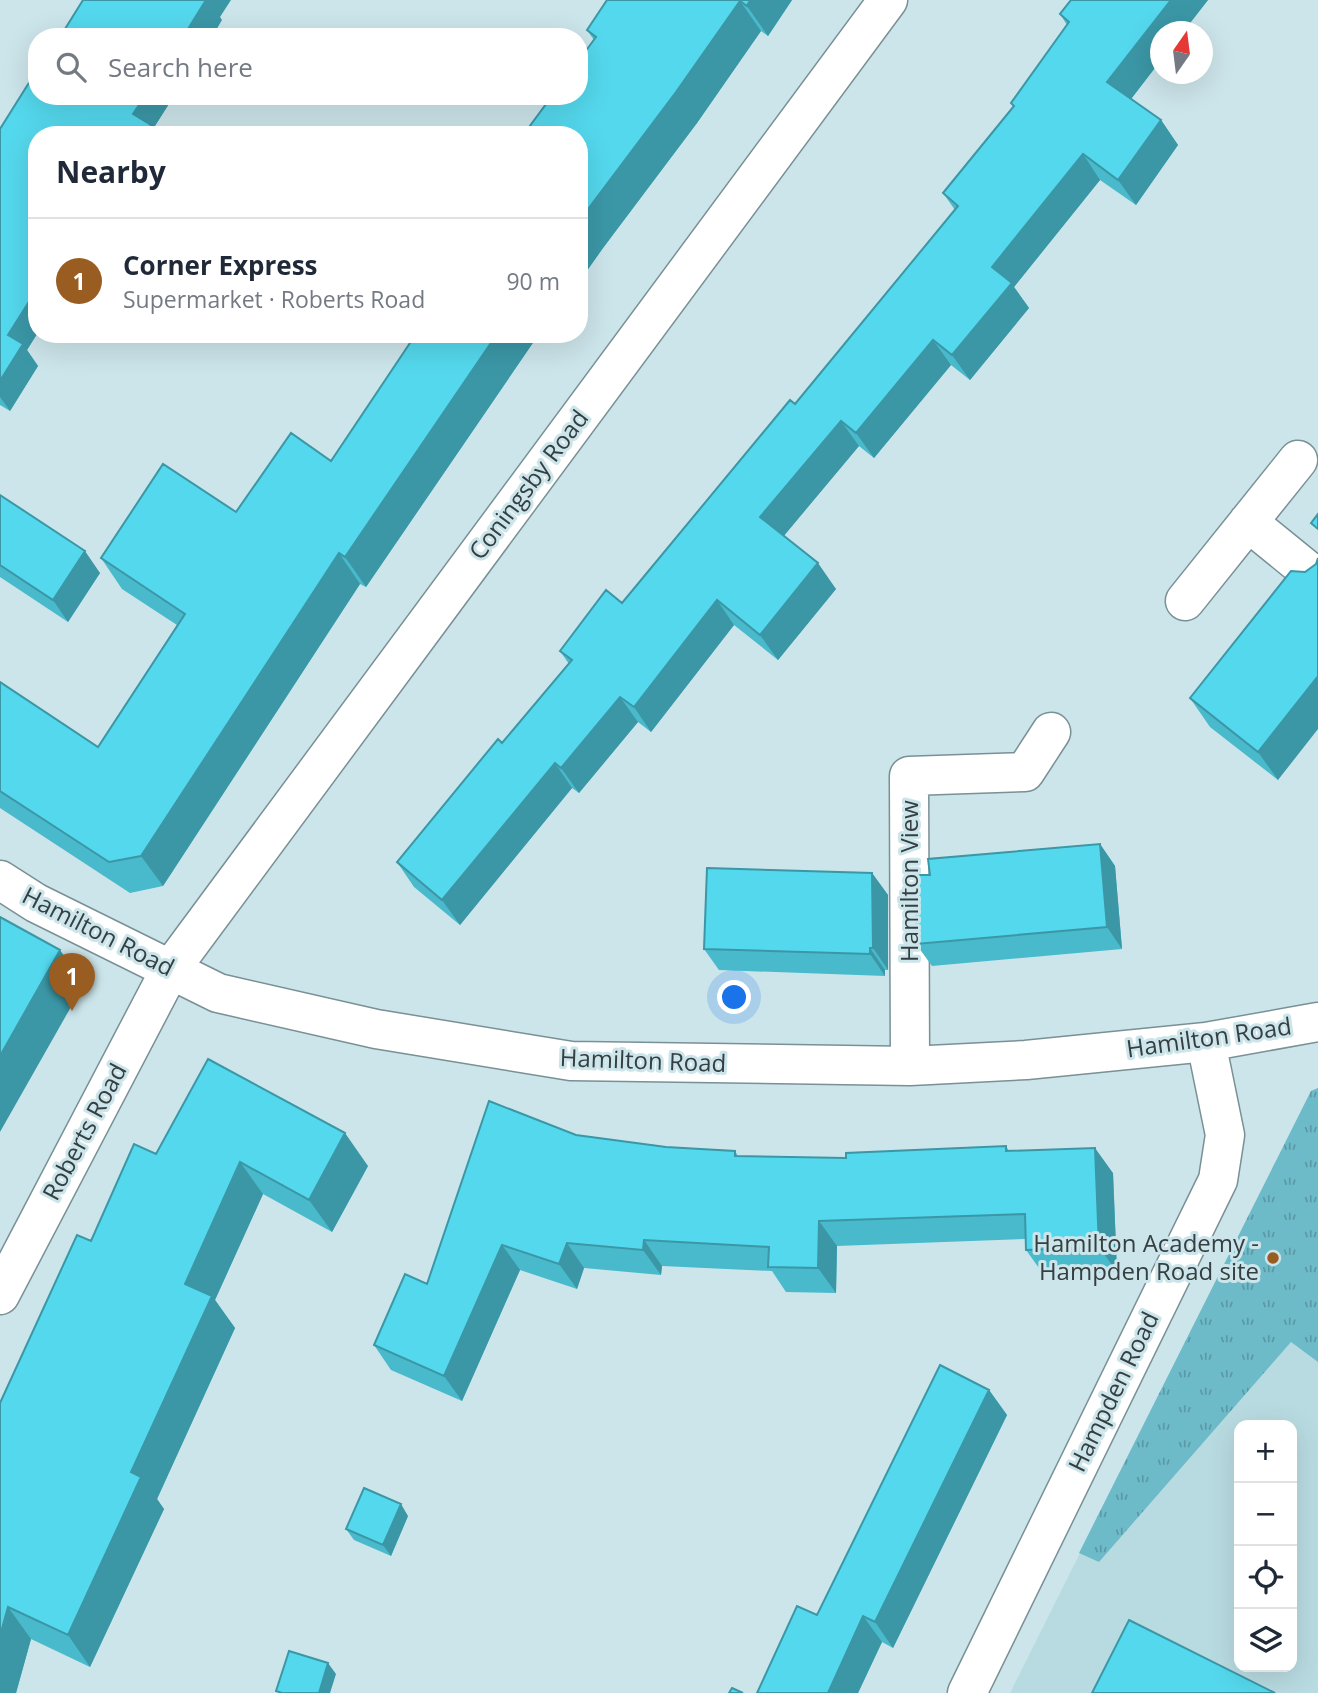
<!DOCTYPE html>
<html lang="en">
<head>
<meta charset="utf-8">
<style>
  :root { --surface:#fff; --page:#f6f6f7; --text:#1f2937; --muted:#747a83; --line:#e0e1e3; --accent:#995c21 }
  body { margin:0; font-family:"Open Sans",sans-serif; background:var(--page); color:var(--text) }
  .controls { position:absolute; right:21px; bottom:21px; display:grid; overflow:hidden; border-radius:14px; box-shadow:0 7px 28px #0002 }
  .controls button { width:63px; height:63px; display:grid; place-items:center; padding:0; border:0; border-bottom:2px solid var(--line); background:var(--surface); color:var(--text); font:35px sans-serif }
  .compass { position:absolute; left:1150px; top:21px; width:63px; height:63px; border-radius:50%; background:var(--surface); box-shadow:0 7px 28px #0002; rotate:14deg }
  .you { position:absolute; left:735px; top:998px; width:24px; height:24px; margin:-18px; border:5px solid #fff; border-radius:50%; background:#1a73e8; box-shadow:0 0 0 10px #1a73e833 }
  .badge { display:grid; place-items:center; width:46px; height:46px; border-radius:50%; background:var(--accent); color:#fff; font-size:23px; font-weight:700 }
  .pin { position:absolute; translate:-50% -58px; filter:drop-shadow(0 2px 4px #0008) }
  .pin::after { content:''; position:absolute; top:37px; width:24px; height:21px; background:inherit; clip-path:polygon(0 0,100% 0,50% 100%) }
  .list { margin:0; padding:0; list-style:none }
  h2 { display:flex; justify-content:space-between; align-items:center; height:91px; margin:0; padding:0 28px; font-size:30px }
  h2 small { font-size:23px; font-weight:400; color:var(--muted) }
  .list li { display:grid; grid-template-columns:46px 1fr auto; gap:21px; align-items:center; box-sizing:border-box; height:126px; padding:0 28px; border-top:2px solid var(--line) }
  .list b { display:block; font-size:26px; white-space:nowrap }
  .list p { margin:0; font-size:23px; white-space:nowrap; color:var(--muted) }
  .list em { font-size:23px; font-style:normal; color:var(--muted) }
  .icon { flex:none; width:38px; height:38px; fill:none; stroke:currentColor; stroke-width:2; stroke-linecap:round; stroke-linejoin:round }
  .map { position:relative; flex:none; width:1318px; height:1693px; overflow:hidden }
  .search { position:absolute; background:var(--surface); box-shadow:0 7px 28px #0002; left:28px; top:28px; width:560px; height:77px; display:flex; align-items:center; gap:18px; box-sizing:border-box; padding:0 24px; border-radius:28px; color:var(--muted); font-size:26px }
  .panel { position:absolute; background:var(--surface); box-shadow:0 7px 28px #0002; left:28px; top:126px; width:560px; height:217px; border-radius:28px }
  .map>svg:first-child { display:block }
  .built { fill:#b8dbe1; fill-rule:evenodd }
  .grass { fill:url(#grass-tufts) }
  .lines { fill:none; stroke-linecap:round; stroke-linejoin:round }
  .minor-casing { stroke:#799095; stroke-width:41 }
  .minor { stroke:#fff; stroke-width:38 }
  .wall { fill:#48bacc }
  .shaded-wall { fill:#3b97a6 }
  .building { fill:#54d8ed; stroke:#3b97a6; stroke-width:2 }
  .poi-dot { fill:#995c21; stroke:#cce5ea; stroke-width:2.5 }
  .labels { text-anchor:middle; stroke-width:6; stroke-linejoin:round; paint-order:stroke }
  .street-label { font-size:24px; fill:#353f41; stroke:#cce5ea }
  .poi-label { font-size:24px; fill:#353f41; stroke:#cce5ea; text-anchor:end }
</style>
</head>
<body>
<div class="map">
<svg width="1318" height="1693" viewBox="0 0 1318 1693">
  <defs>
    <pattern id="grass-tufts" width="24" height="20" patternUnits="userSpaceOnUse" patternTransform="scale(1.75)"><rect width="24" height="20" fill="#6dbbc9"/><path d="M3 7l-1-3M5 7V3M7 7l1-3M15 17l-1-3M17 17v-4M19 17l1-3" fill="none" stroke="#5a99a5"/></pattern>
  </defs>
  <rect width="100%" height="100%" fill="#cce5ea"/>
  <path class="built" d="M1318,1088v605h-308l301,-602zM1239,1425h53v242h-53z"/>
  <path class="grass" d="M1318,1088v274l-27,-20 -192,220 -20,-9 232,-462z"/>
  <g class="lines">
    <g class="minor-casing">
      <path id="minor" d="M1248,522l70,57
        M1185,601l113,-141
        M0,880l36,23 182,90 158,36 195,32 339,5 116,-6 180,-18 112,-20
        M910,1066l-1,-290 116,-4 26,-40
        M0,1295l170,-325 718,-970
        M967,1693l251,-513 7,-45 -19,-93"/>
    </g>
    <use href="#minor" class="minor"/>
  </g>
  <path class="wall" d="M607,0h185l-24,36 -7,-5 -64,92 -94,125 -24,34v-147l15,-95 -7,-10z
    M1071,0h137l-77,99 30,21 17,25 -42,60 -36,-25 -86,107 15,21 -59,72 -19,-15 -77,93 -15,-12 -76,90 53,53 -58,71 -44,-35 -83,107 -13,-10 -59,71 -7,-5 -112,137 -46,-38 -17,-25 105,-119 67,-79 -9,-13 62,-48 173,-199 160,-194 -12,-17 71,-86 -3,-4 56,-78 -7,-11z
    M37,96h137l-21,33 -116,6v199l-10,16 11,16 -28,45 -10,-6v-276z
    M416,334h123l-173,253 -6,-3 -197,302 -33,7 -130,-85v-126l98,65 79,-122 -55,-36 -21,-31 135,-46 95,-51z
    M0,495l100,78 -32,49 -68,-45z
    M1316,564l-38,216 -68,-53 -20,-29 115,-126z
    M1100,844l15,22 7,83 -190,17 -16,-22 14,-69z
    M872,873l16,22v75h-3v6l-166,-6 -15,-21z
    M576,1135l90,12 69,4 3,5 108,2 160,-12 3,5 104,22 4,99 -73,3 -18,-25v-11l-189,7 -1,47 -50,-1 -14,-21 -110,-5 -1,9 -77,-7 -7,21 -57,-19 -58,131 -71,-31 -17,-25 53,-61z
    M156,1154l212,12 -36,66 -69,-38 -48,106 20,28 -78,171 7,10 -74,158 -59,-28 -15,54h-16v-290l91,-162z
    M989,1390l18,25 -114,233 -11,-6 -24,51h-101z
    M408,1516l-17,40 -37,-16 -8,-11z"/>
  <path class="shaded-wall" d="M206,0h25l-11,17 2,3 -10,17h-29z
    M750,0h42l-24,36 -21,-30z
    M1171,0h37l-25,32h-23v29l-35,46 -18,-25z
    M740,1l21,30 -64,92 -94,125 -24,34v-61z
    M145,96h29l-21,33 4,6h-13l-11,-21z
    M1161,120l17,25 -42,60 -18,-25z
    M1083,154l17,26 -86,107 15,21 -59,72 -18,-25 40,-88z
    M37,289v45l-10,16 11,16 -28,45 -10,-14v-16l8,-46z
    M497,334h42l-173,253 -21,-30z
    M933,340l18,25 -77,93 -18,-25z
    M841,421l18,25 -81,97 -18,-26z
    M85,551l15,22 -32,49 -15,-22z
    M339,553l21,31 -197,302 -22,-30z
    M818,563l18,26 -58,71 -18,-25z
    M717,600l17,25 -83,107 -17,-25z
    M1318,676v53l-40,51 -20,-28z
    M620,697l18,25 -59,71 -18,-25z
    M555,763l17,25 -112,137 -18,-25z
    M1100,844l15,22 7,83 -15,-22z
    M872,873l16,22v75l-15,-22z
    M870,948l15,22v6l-15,-22z
    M60,950l24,34 -84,148v-76z
    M345,1133l23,33 -36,66 -23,-32z
    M1095,1148l18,25 4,99 -18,-25z
    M240,1162l23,32 -48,106 20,28 -78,171 7,10 -74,158 -22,-32 63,-163 54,-188z
    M819,1221l18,25 -1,47 -18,-25z
    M644,1240l18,26 -1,9 -18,-25z
    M567,1243l17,25 -7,21 -18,-25z
    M502,1245l18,25 -58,131 -18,-25z
    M989,1390l18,25 -114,233 -18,-26z
    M401,1504l7,12 -17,40 -8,-11z
    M8,1607l23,32 -15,54h-16v-57z
    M863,1616l19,26 -24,51h-30z
    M328,1663l8,11 -6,19h-11z"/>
  <path class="building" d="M83,0h123l-23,37h-123z
    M607,0h143l-3,6 -7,-5 -64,91 -97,129v-86h-53l-2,-1 28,-38h27v-36l17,-23 -9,-7z
    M1071,0h100l-64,82 54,38 -43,60 -35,-26 -91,113 20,16 -60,72 -19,-15 -77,93 -15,-12 -81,96 58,46 -58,72 -43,-35 -83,107 -14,-10 -59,71 -6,-5 -113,137 -45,-38 101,-123 4,4 70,-83 -12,-9 46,-61 16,13 168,-203 5,4 163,-198 -15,-13 71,-87 -3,-3 58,-81 -9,-8z
    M37,70v26h108l-12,18 18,11 -7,10h-107v154l-29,46 15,9 -23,37v-252z
    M416,334h81l-152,223 -6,-4 -198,303 -32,6 -109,-71v-109l98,65 87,-133 -84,-56 62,-94 73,48 55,-79 40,28z
    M0,495l85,56 -32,49 -53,-35z
    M1318,514v15l-7,-6z
    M1318,558v118l-60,76 -68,-54 101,-127 14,1 11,-8z
    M1100,844l7,83 -191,17v-69h14l-2,-16z
    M707,868l165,5 1,75h-3v6l-166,-5z
    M0,917l60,33 -60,106z
    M208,1059l137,74 -36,67 -69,-38 -55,122 27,12 -81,176 10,5 -73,158 -60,-28 -8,29v-233l77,-168 14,6 43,-97 22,10z
    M489,1101l87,34 90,12 69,4v5l111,2v-5l160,-7v5l89,-3 4,99 -73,3 -1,-36 -206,7 -1,47 -50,-1 1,-20 -125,-7 -1,10 -76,-7 -8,21 -57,-19 -58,131 -70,-31 31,-71 22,10z
    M940,1365l49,25 -114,232 -12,-6 -35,77h-71l40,-87 20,9z
    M364,1488l37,16 -18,41 -37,-16z
    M1129,1620l146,73h-183z
    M289,1651l39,12 -9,30h-37l-6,-2z
    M732,1688l11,5h-14z"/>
  <circle class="poi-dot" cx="1273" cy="1258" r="7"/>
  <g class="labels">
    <g class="street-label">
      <text transform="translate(529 485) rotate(-53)" y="8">Coningsby Road</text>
      <text transform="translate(910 881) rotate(-90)" y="8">Hamilton View</text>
      <text transform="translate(98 932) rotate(27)" y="8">Hamilton Road</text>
      <text transform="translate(1209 1038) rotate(-8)" y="8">Hamilton Road</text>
      <text transform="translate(643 1061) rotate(2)" y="8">Hamilton Road</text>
      <text transform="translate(85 1132) rotate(-62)" y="8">Roberts Road</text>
      <text transform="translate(1114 1392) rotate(-64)" y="8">Hampden Road</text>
    </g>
    <g class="poi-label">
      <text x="1259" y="1252">Hamilton Academy -<tspan x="1259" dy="28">Hampden Road site</tspan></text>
    </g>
  </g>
</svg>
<div class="controls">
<button>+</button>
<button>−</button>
<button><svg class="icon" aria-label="locate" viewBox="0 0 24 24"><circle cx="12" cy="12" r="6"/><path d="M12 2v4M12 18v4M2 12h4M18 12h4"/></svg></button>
<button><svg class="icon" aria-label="layers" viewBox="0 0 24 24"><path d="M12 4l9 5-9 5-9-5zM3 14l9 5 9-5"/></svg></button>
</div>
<svg class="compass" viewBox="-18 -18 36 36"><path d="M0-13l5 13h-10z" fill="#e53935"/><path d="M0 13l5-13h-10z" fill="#747a83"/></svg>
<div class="you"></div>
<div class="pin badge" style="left:72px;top:1011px">1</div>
<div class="search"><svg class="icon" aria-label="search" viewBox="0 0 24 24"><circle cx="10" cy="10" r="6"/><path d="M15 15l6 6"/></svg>Search here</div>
<section class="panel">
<h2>Nearby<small></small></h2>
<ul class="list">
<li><span class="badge">1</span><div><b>Corner Express</b><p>Supermarket · Roberts Road</p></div><em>90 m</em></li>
</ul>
</section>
</div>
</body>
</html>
